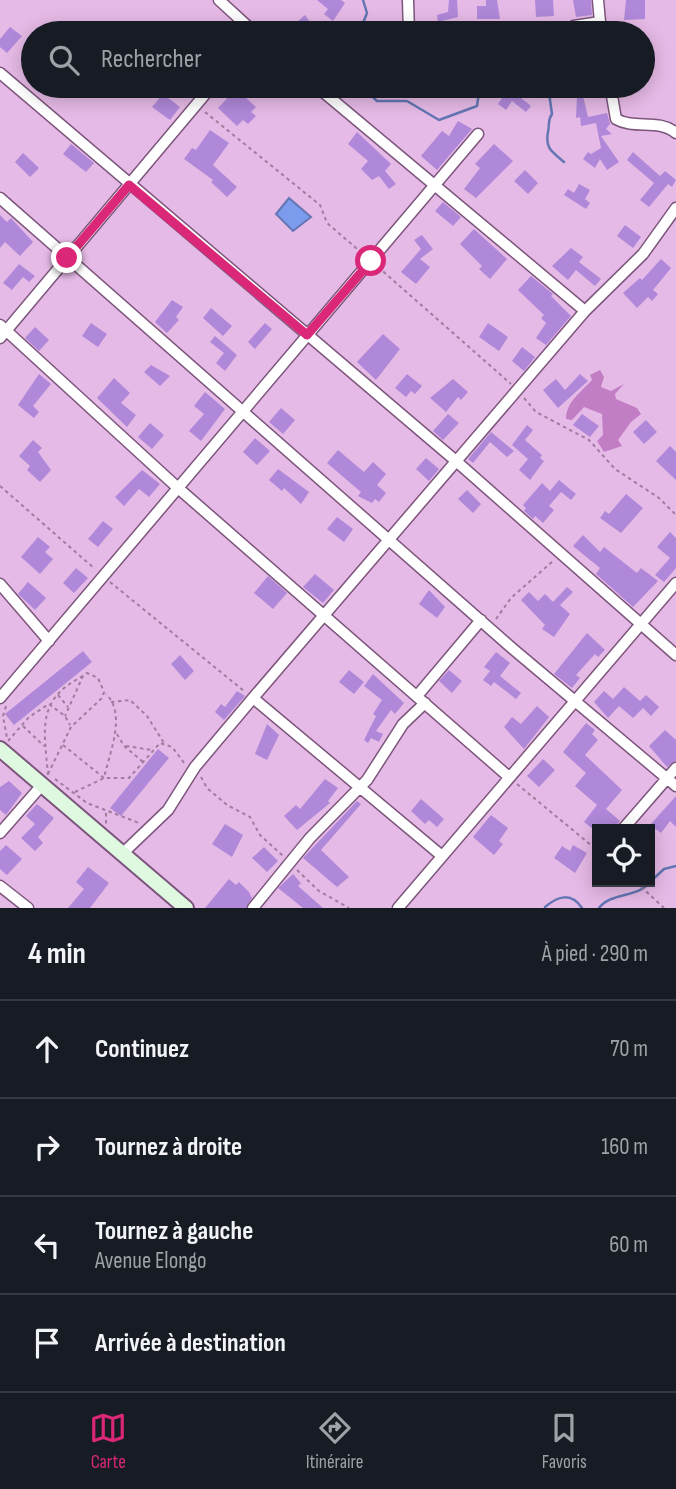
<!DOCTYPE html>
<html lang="fr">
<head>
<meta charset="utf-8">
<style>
  :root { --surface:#171b24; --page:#20242c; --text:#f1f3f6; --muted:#9ea1a6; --line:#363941; --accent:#db2777 }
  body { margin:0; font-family:"Sofia Sans Condensed",sans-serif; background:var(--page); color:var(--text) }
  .controls { position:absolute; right:21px; bottom:21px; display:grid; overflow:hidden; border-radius:0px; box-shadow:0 4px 18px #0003 }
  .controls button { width:63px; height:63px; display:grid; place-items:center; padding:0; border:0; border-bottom:2px solid var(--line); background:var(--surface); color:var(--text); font:35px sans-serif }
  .stop { position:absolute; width:21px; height:21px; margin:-16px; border:5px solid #db2777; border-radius:50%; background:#fff }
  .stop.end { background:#db2777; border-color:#fff; box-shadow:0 2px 7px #0008 }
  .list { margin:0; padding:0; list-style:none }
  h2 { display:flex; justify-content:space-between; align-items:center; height:91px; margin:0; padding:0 28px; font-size:30px }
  h2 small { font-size:23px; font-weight:400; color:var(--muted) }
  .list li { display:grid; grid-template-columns:46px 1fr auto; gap:21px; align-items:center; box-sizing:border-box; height:98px; padding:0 28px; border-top:2px solid var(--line) }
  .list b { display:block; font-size:26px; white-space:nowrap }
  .list p { margin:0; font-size:23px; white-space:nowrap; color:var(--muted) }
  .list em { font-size:23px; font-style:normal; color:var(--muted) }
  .icon { flex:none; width:38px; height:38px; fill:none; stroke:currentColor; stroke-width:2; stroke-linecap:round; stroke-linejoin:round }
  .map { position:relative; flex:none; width:676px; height:908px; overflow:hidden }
  .search { position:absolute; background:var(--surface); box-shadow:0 4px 18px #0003; left:21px; right:21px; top:21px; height:77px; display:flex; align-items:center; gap:18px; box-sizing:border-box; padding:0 24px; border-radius:38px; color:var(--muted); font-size:26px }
  .sheet { height:483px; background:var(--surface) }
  nav { display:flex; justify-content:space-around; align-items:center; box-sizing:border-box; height:98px; border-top:2px solid var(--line); background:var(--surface); font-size:19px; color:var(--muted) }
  nav a { display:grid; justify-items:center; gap:4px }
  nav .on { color:var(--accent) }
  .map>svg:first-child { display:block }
  .forest { fill:#c27ec4 }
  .water { fill:#7b9ced; stroke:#6476b4; stroke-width:2 }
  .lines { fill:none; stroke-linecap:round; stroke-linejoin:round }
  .stream { stroke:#6476b4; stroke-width:2.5 }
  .building { fill:#b088d9 }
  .street-casing { stroke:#7c557c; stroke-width:13 }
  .secondary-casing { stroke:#7c557c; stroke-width:18 }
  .path { stroke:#9f7d9f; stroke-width:2; stroke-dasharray:3.5 3.5; stroke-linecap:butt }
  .street { stroke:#fff; stroke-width:10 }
  .secondary { stroke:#dff9e1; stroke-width:14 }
  .route { stroke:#db2777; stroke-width:9 }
</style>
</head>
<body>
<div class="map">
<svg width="676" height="908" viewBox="0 0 676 908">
  <rect width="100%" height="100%" fill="#e6bae6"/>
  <path class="forest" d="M600,370l4,7 -3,10 10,4 13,-7 -9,10 1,5 21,9 4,6 -10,8 -13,18 4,6 -18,6 -7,-11 6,-6 -1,-21 -18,-7 -12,13 -6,-1c0,-17 15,-27 26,-39l-2,-5z"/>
  <path class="water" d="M289,198l22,19 -18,14 -17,-17z"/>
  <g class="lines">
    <path class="stream" d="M359,33l8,-20 -4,-13
      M361,86l16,15h30l32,19 38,-14 3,-20
      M548,86l4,28c-5,7 -2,10 -4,18 -3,16 3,19 16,30
      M650,882l14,-13 12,-3
      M545,907c13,-11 26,-15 37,1
      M599,908c12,-16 39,-10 51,-26"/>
  </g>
  <path class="building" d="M317,0h24l4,3 -12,18 -9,-7 4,-5z
    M449,0h8l1,17 -20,5 -1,-7 11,-3z
    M486,0h11l3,19h-23v-13h9z
    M535,0h18l1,16 -18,1z
    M573,0h18l1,15 -16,2z
    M626,0h19v19l-21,1z
    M305,15l13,18h-33z
    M10,27l12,9 -15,17 -7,-6v-8z
    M510,86h12l-6,8 15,12 -5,6 -14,-11 -6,9 -8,-6z
    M236,89l20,18 -5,5 5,4 -8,8 -5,-4 -6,6 -19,-18z
    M163,94l17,13 -10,13 -18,-13z
    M583,96l5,21 19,-4 3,11 -4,5 6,5 -11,2 18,26 -12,8 -7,-11 -5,9 -12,-9 5,-7 3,2 10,-6 -5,-25 -15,3 -1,-9 -4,1 1,-21z
    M458,121l14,8 -35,41 -16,-14 21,-25 7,5z
    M210,130l19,13 -16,22 24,22 -10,10 -16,-15 2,-2 -29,-21 8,-11 4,2z
    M357,132l34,32 -6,7 11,13 -7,5 -10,-13 -7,4 -11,-11 7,-8 -20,-17z
    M71,144l23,19 -8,9 -23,-18z
    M494,144l19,17 -37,37 -12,-9 16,-21 -5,-4z
    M633,152l27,24 5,-5 11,9 -4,7 -4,-3 -19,23 -9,-7 14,-17 -27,-23z
    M23,153l16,15 -9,9 -15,-15z
    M525,170l13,13 -10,11 -14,-13z
    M579,184l11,6 -5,9 5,4 -4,6 -22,-14 4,-6 6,4z
    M443,202l18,15 -8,9 -18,-15z
    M0,215l7,7 4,-4 22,24 -13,14 -15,-14 -5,6z
    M625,225l16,12 -8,11 -16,-12z
    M474,229l33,30 -17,20 -11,-10 3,-3 -22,-22z
    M422,235l11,14 -13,10 10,8 -14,17 -15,-12 20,-23 -7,-9z
    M571,248l12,9 -4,5 22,17 -6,7 -19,-16 -8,10 -16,-14z
    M661,259l10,9 -18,22 5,4 -6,7 -4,-4 -11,11 -14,-15 17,-15 2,2z
    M19,264l16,12 -6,6 -6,-5 -11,13 -9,-7z
    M531,276l22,18 -2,2 20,20 -25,29 -10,-7 10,-15 -5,-5 3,-3 -26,-25z
    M172,300l11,7 -7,10 3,3 -12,13 -12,-11z
    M211,308l21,18 -9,10 -20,-18z
    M91,323l16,11 -9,13 -16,-11z
    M265,323l7,6 -17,20 -7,-7z
    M488,323l20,14 -9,14 -20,-14z
    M35,327l14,13 -10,11 -14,-13z
    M383,334l17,15 -24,31 -19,-18z
    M215,336l22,19 -12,16 -9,-8 8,-10 -14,-11z
    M522,347l13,10 -11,14 -12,-10z
    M151,365l19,11 -10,10 -16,-14z
    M39,374l12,10 -18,22 6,6 -5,6 -16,-13z
    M407,374l15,12 -7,8 -4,-3 -5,6 -11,-9z
    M580,374l8,7 -30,27 -15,-18 13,-11 9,11z
    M114,378l16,15 -9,10 15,12 -9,12 -30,-29z
    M453,379l15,13 -7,8 -3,-3 -12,15 -16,-14z
    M205,392l20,17 -24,32 -12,-10 15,-17 -10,-8z
    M281,408l14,12 -12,14 -14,-12z
    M448,414l11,9 -16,17 -10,-9z
    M582,414l17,12 -9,11 -17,-12z
    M646,420l11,12 -13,12 -11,-12z
    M150,423l14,12 -12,14 -14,-12z
    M527,425l6,5 -8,10 17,15 -2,3 4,3 -14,19 -11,-10 9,-11 -16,-14z
    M491,432l23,19 -7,6 -17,-15 -17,21 -5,-4z
    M255,438l15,13 -13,14 -14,-13z
    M33,440l9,8 -4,4 13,18 -11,12 -13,-12 3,-4 -11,-10z
    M670,446l6,6v28l-20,-19z
    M338,450l26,22 9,-10 13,12 -9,11 9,8 -7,9 -4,-3 -3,4 -14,-7 3,-4 -34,-29z
    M426,458l13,11 -10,12 -13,-12z
    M278,469l31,23 -8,12 -17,-16 -2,3 -13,-11z
    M142,470l18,14 -11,13 -10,-8 -15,17 -9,-9z
    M559,480l17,14 -5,6 -10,-8 -12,14 5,4 -11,13 -8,-7 -2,3 -9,-8 2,-3 -3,-3 19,-22 8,8z
    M467,490l14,14 -8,9 -15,-14z
    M626,494l17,14 -22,25 -21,-15 5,-7 4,3z
    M337,517l16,12 -9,13 -17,-13z
    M103,521l10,8 -15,18 -10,-8z
    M670,532l6,6v30l-12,14 -9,-7 15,-17 -13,-11z
    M583,535l17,17 4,-5 33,26 4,-5 17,13 -25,26 -37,-33 4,-6 -27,-22z
    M38,537l12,10 -5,5 8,7 -13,15 -19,-17z
    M76,568l12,10 -14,15 -11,-10z
    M315,574l19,16 -11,13 -20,-16z
    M268,576l19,17 -14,16 -19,-16z
    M28,582l18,16 -11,12 -17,-16z
    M567,587l6,5 -13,13 10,9 -16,23 -12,-8 3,-4 -24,-25 8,-8 9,9 7,-7 8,8z
    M429,590l16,17 -8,11 -18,-14z
    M587,633l18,17 -7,7 -3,-3 -19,21 4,3 -8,10 -18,-14z
    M83,651l9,11 -78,63 -9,-11z
    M496,652l14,11 -10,13 21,17 -5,6 -22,-17 -3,4 -8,-6 7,-9 -6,-4z
    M180,655l14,16 -9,9 -14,-16z
    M349,670l15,12 -10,12 -15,-12z
    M449,670l13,11 -10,12 -13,-12z
    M373,674l31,29 -9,11 -4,-4 -15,21 7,3 -4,8 -8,-4 -3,5 -4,-3 12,-24 -3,-2 9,-14 -18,-14z
    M624,687l16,14 6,-6 13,12 -8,9 -8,-8 -10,10 -14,-12 -11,12 -14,-16 10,-11 9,8z
    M237,691l8,5 -21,24 -9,-8 6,-8 4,3z
    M537,706l12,11 -25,32 -20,-22 8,-10 9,7z
    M586,723l9,7 -3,4 6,6 -13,15 37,35 -16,19 14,12 -6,8h-21l-9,-7 13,-17 -22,-19 11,-13 -23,-21z
    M267,724l12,11 -12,25 -12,-6z
    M665,730l11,10v21l-9,6 -18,-21z
    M158,749l11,9 -48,58 -11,-8z
    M543,759l12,11 -16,17 -12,-11z
    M325,779l13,9 -10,13 2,2 -33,27 -13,-14 12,-11 4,4z
    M9,781l13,12 -16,22 -6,-5v-23z
    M676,796v31l-6,-6 -9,12 -11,-8z
    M421,799l23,20 -7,8 -8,-7 -4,4 -14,-13z
    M357,801l4,3 -40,46 28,27 -12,10 -34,-29z
    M37,804l17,14 -16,19 5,6 -8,8 -14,-13 14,-14 -9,-8z
    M491,815l17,13 -9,13 4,3 -9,11 -21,-18z
    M225,824l18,11 -11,22 -20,-13z
    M6,845l16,14 -15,16 -7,-6v-18z
    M573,845l14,8 -12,20 -21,-15 8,-12 8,5z
    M264,847l14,14 -11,11 -15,-14z
    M88,867l21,16 -19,25h-22l16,-19 -8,-7z
    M293,874l8,9 -3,3 25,22h-20l-25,-20z
    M229,879l7,6 3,-3 10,10 3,6 -6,10h-41z"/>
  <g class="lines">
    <g class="street-casing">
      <path id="street" d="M219,0l36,33
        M408,0l1,33
        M574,26l26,-4 -2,-22
        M0,73l456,388 220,194
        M316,86l269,225
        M612,96l4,23c19,11 42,-1 60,14
        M0,198l513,451 163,137
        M0,325l178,163 331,289
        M0,338l212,-252
        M0,584l49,57
        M417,696l64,-76
        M0,698l478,-564
        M253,698l189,158
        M623,829l53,-61
        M0,833l42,-48
        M122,854l46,-44 27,-43 58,-69 332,-387 58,-57 33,-46
        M0,886l28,22
        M253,908l57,-70 57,-58 36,-56 22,-21
        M398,908l278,-325"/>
    </g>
    <g class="secondary-casing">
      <path id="secondary" d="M0,749l186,159"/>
    </g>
    <path class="path" d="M182,86l7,10
      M205,112l115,93 7,18 36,31
      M378,267l133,117
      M524,398l12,14 53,28 26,29 44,29 17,17
      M0,486l95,83
      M110,582l134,109
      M496,619l15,-21 42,-37
      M58,695l10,12
      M111,702l19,-2 17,16 17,27
      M6,706l-3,10 4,22
      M23,726l21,20
      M117,734l7,12 19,16
      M8,741l21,-24 20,-13 16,12 5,9
      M63,745l41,33c5,-24 23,-64 2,-84
      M126,746l26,4
      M48,774l23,-47 31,-29 2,-6 -6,-14 -11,-5 -4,3 -18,40
      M48,775c-4,-47 -12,-75 35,-99
      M201,777l6,11 20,17 23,12 10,18 23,21
      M55,779l32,24 52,20
      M517,784l80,66
      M75,792l29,-14h25l31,-35 12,4 13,17
      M106,813v12
      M297,870l22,21 30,17
      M636,882l28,26"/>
    <use href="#street" class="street"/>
    <use href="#secondary" class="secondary"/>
  </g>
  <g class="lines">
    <path class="route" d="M67,258l62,-73 178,150 64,-74"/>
  </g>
</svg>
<div class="controls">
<button><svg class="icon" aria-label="locate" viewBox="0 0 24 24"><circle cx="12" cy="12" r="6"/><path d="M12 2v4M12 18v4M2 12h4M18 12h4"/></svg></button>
</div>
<div class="stop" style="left:371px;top:261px"></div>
<div class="stop end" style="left:67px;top:258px"></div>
<div class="search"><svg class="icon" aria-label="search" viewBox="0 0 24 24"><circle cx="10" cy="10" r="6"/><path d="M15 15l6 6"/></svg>Rechercher</div>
</div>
<section class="sheet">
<h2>4 min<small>À pied · 290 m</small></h2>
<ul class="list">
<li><svg class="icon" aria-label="ahead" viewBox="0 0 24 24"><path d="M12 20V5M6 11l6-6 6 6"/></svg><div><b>Continuez</b></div><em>70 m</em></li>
<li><svg class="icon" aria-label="right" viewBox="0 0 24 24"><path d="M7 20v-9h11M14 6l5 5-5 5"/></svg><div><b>Tournez à droite</b></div><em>160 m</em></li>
<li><svg class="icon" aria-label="left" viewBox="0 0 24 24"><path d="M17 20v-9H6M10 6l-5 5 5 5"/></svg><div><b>Tournez à gauche</b><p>Avenue Elongo</p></div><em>60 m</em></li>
<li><svg class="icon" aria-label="arrive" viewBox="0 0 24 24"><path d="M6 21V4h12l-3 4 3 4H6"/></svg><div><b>Arrivée à destination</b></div></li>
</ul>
</section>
<nav>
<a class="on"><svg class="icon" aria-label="map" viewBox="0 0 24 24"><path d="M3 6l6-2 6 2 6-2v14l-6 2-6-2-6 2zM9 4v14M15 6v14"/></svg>Carte</a>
<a><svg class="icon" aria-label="directions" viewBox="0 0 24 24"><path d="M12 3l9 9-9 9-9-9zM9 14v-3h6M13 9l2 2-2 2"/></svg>Itinéraire</a>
<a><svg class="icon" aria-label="saved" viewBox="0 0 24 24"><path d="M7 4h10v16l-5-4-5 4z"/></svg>Favoris</a>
</nav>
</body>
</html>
